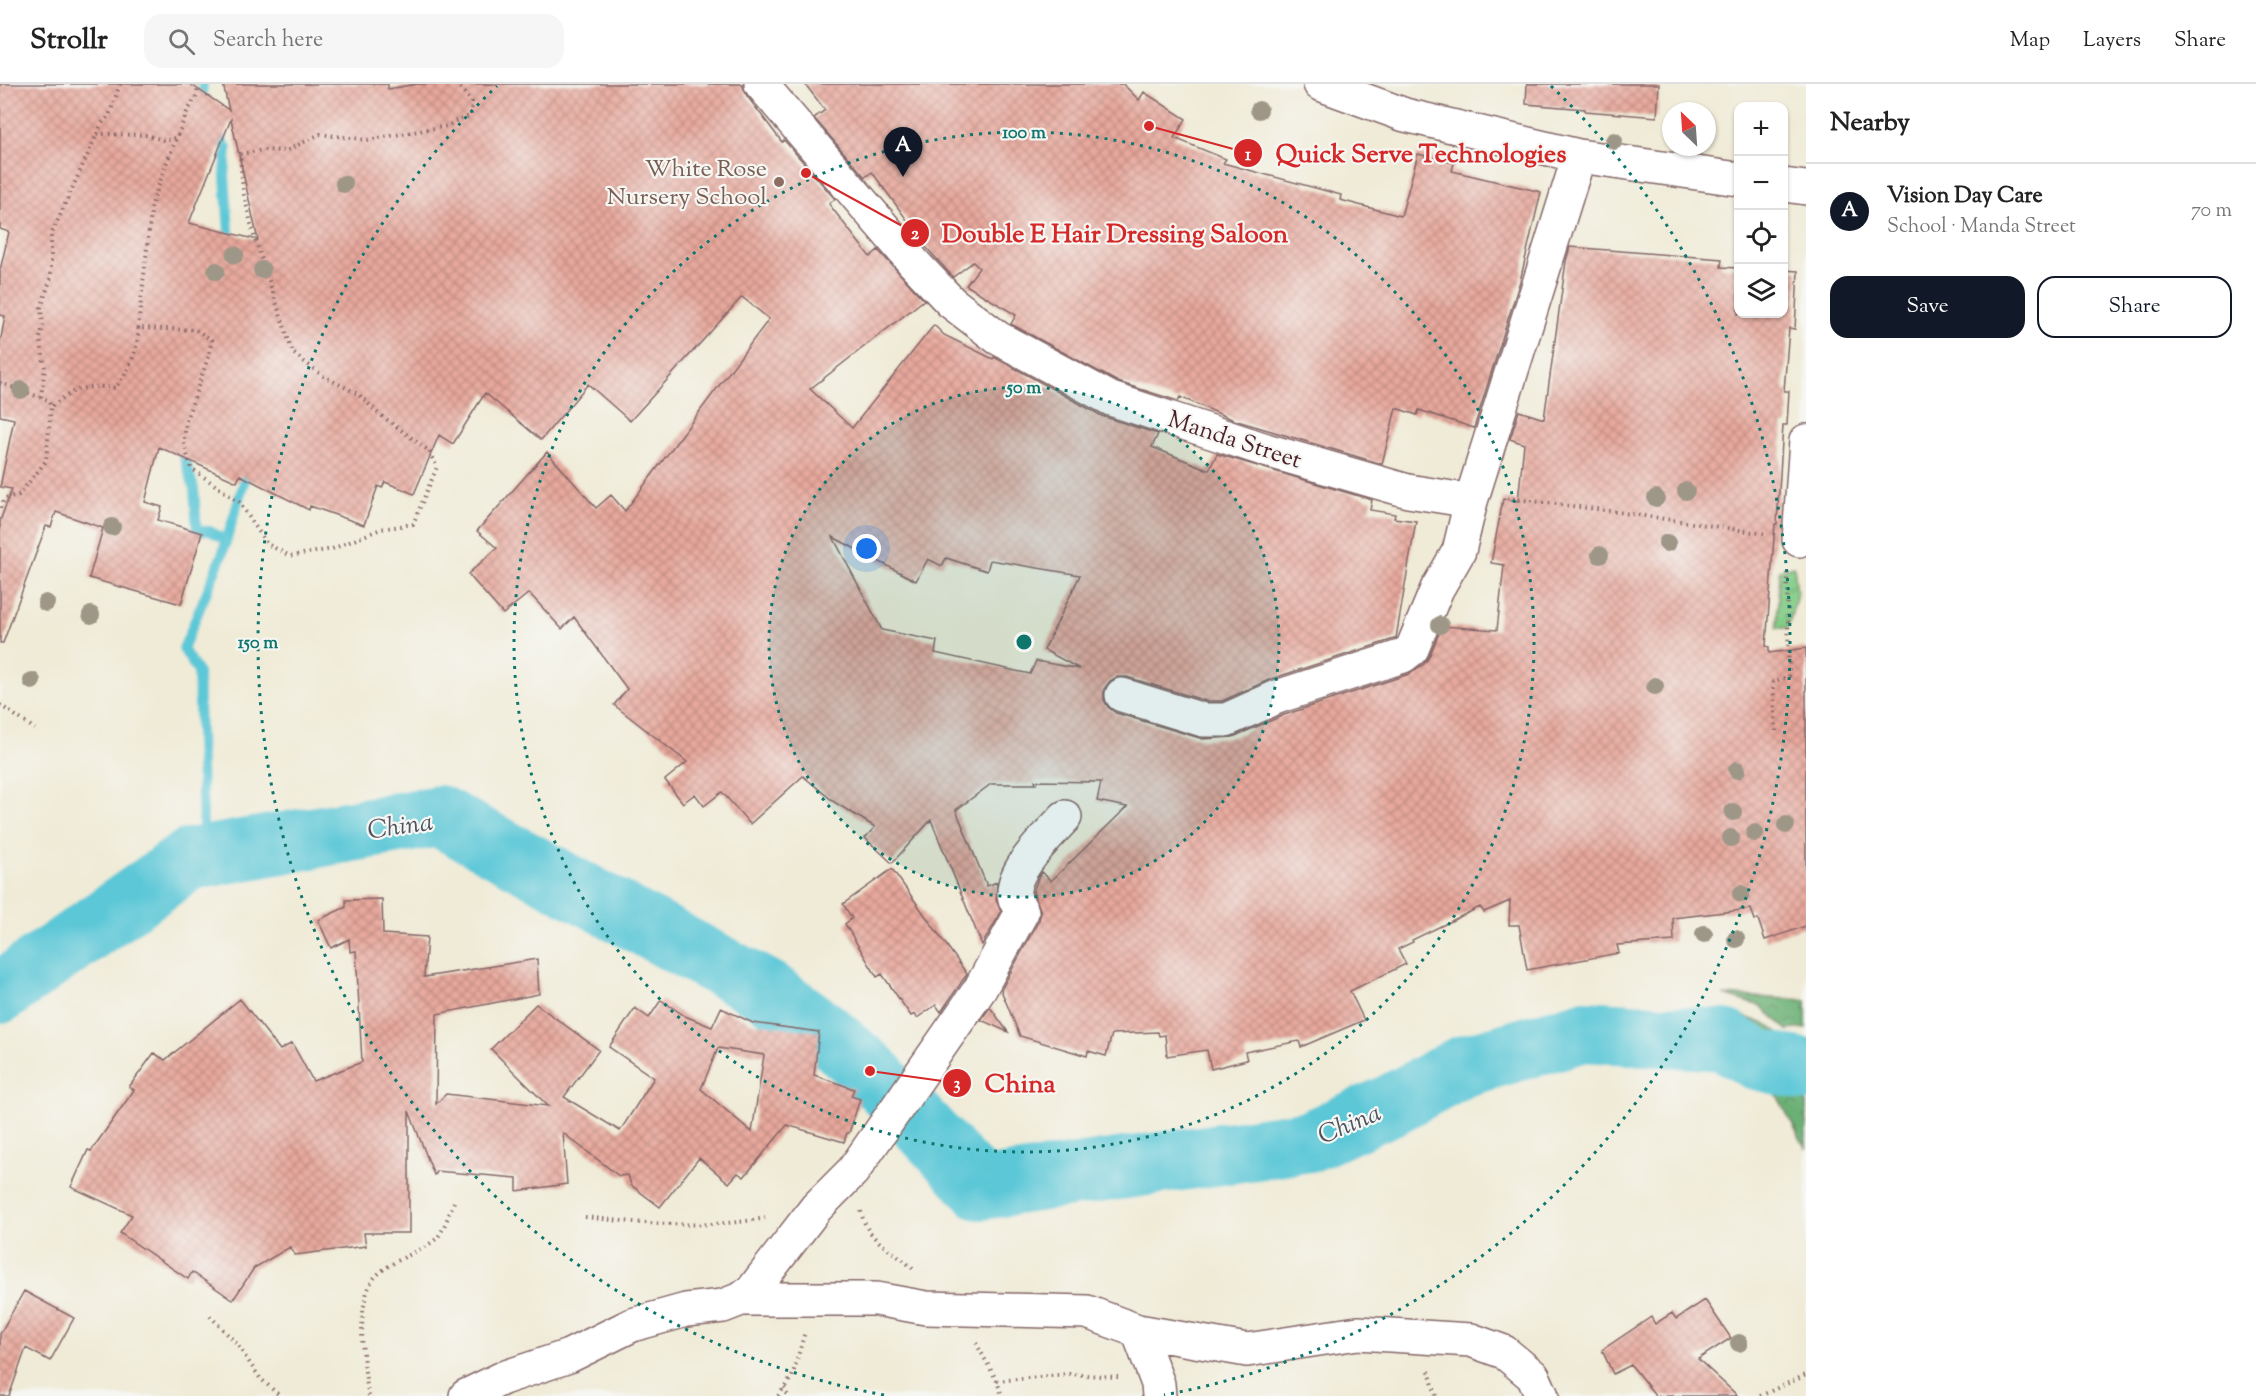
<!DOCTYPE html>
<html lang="en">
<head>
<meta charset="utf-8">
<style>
  :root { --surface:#fff; --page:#f6f6f6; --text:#222; --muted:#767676; --line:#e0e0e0; --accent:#111827 }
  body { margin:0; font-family:"Sorts Mill Goudy",serif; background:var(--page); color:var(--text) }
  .controls { position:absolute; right:18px; top:18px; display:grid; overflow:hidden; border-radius:12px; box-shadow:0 2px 4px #0004 }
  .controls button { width:54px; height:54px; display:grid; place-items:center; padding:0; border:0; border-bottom:2px solid var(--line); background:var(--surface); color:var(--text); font:30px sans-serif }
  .compass { position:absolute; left:1662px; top:18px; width:54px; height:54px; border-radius:50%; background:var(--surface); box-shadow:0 2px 4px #0004; rotate:335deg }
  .you { position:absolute; left:867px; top:465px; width:21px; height:21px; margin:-15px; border:4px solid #fff; border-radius:50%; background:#1a73e8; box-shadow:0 0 0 9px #1a73e833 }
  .badge { display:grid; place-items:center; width:39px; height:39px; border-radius:50%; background:var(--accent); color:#fff; font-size:20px; font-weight:700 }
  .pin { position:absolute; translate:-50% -50px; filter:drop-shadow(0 2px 3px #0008) }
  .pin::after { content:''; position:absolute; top:32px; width:21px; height:18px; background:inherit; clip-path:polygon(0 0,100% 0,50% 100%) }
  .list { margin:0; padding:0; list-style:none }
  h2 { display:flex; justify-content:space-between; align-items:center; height:78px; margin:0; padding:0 24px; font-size:26px }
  h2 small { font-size:20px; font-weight:400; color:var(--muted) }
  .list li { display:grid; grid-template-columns:39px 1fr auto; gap:18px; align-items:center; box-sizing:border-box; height:96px; padding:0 24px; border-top:2px solid var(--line) }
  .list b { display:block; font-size:22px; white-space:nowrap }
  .list p { margin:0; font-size:20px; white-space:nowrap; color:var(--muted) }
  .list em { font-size:20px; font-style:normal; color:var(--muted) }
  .actions { display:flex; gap:12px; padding:18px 24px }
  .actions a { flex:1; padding:14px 0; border:2px solid var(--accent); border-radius:18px; text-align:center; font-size:21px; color:var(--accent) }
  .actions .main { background:var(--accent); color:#fff }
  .icon { flex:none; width:33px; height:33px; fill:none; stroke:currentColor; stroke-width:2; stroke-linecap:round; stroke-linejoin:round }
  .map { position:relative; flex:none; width:1806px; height:1312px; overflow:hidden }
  header { display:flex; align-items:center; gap:36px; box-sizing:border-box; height:84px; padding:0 30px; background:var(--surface); border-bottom:2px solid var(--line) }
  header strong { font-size:28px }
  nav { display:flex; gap:33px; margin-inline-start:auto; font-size:21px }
  .search { width:420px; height:54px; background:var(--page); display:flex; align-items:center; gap:15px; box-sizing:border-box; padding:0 21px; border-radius:18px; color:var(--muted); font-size:22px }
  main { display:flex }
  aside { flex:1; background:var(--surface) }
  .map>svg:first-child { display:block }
  .grass { fill:url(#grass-tufts); stroke:#677659; stroke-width:1.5 }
  .forest { fill:url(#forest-crowns); stroke:#5a6850; stroke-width:1.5 }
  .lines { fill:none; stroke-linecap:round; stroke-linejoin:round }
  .stream { stroke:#5cc7d7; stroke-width:10 }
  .river { stroke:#5cc7d7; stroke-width:62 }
  .building { fill:url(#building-cross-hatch); fill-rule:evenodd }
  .street-casing { stroke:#846667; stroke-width:36 }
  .path { stroke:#846667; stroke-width:4; stroke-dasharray:1.5 4.5; stroke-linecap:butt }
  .street { stroke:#fff; stroke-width:33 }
  .tree { fill:#9e9788 }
  .ring { fill:none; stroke:#0f766e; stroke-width:3; stroke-dasharray:3 6 }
  .education-dot { fill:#8d6e63; stroke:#f6f6f2; stroke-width:2 }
  .labels { text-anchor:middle; stroke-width:4.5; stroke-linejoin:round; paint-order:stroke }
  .education-label { font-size:24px; fill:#785e54; stroke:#f6f6f2; text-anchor:end }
  .street-label { font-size:24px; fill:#4a1f2b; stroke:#f6f6f2 }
  .water-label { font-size:26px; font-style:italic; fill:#4f515f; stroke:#f6f6f2 }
  .centre { fill:#0f766e; stroke:#f6f6f2; stroke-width:3 }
  .ring-label { font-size:18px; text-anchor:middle; font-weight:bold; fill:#0f766e; stroke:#f6f6f2; stroke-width:4.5; stroke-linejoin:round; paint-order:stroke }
  .leader { fill:none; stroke:#d62828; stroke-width:2 }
  .callout-dot { fill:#d62828; stroke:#f6f6f2; stroke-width:2 }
  .mark-label { font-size:18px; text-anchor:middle; font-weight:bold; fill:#fff }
  .callout-label { font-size:26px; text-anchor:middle; font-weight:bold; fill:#d62828; stroke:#f6f6f2; stroke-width:4.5; stroke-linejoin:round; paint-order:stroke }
</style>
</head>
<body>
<header>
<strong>Strollr</strong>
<div class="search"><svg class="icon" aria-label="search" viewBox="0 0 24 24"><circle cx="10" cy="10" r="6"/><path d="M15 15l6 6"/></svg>Search here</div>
<nav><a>Map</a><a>Layers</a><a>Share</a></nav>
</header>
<main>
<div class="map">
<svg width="1806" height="1312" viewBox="0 0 1806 1312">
  <defs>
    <pattern id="grass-tufts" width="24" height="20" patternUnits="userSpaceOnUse" patternTransform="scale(1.5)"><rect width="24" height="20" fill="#84cc87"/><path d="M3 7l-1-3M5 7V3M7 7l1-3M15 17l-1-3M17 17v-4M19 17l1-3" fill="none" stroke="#6ea56f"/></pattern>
    <pattern id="forest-crowns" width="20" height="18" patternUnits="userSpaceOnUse" patternTransform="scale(1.5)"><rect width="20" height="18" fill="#6bb074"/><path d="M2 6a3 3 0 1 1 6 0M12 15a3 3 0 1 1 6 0" fill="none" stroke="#5a8f5f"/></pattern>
    <pattern id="building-cross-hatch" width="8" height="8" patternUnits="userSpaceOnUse" patternTransform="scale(1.5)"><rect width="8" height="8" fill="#e8a99d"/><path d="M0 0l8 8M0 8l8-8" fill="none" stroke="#be8980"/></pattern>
  </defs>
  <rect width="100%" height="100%" fill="#f6f6f2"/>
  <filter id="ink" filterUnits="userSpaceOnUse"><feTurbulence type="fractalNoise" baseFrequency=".0167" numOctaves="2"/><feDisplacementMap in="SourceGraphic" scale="12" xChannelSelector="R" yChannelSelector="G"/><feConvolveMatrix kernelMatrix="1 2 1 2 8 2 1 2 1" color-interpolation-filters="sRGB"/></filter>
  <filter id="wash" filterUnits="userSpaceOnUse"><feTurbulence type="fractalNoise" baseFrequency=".008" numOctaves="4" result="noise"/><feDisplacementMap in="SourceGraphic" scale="24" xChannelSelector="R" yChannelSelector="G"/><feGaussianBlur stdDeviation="1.35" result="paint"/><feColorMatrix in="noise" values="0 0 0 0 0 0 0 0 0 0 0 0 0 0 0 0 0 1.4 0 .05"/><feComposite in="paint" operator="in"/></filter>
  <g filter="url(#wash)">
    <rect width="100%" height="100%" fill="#f0ebd7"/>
    <path class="grass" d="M1794,482l3,28 -9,34h-11l2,-58z"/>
    <path class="forest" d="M1723,911l83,5v28l-19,2 -26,-24z
      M1732,928l38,14 22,17 14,-1v107z"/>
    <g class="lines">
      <path class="stream" d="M201,20l2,-20
        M216,47l11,17 -2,28 5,70
        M180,361l14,43 3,43h13l16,9
        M204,773l-6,-185 -15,-23 39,-94 27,-89"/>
      <path class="river" d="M0,909l190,-134 249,-43 330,176 53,38 48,41 111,118 329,-48 79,-35 72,-39 123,-36 140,9 32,19 50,11"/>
    </g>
    <g id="blocks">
      <path class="building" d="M0,0h190l39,26 -6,-26h165v5l29,-5h325l5,12 35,46 2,-2 51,59 -6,5 41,53 8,-7 46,50 -114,89 42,39 82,-103 10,10 49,24 1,-2 108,59 56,18 -6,13 57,23 8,-16 155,46 -2,10 25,4 -1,4 22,3 -20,117 -2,1 -123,40 -49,22h-16l-79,-24h-10l-7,4 -6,8v11l4,7 8,6 87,26 30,-2 51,-22 125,-41 15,-10 5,-7 13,-31 55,4 7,-65 -13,-2 12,-64 15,2 6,-57 -14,-5 9,-28 25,8 22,-158 4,-14 152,12 -1,8 17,1v46h46v-44l14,1 -3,58 -6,-1 -5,63h5l-2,34h-4l-6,99h-2l-9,122 3,1v6l37,-5v278l-41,14 -7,-21 -3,1 -4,-11 -78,9 1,23 -57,4 2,8 -92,17 -8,-45h-10l1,-24 -26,11 -4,-5 -68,33 1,2 -15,7 8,15 -56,27 14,29 -63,27 -2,-6 -54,11 2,8 -36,9 -4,-19 -40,6 -2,-21 -6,1 -1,-4 -46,2 -6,22 -18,-5 -1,5 -67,-20 -19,-46 38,-70 2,-8 -8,-21 6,-15 3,-4 9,9 76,-74 -30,-6 4,-19 -66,-1 1,3h-45l-35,26 31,76 10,-4 -1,18 5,12 -19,33 -51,-125 -39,43 -27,-25 10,-11 -41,-25 -31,-26 -53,48 -28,-32 -18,14 -9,-12 -12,9 -18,-23 22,-18 -73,-57 13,-16 -53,-72 -12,12 -33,-36 -26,21 -35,-40 29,-26 -20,-17 70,-79 49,56 15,-13 14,16 144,-192 -27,-22 -112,124 -42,-37 -47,56 -56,-47 -32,51 -14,-9 -25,59 -29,-12 -3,6 -4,-2 -14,39 -54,-19 -1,4 -69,-35 -3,7 -78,-35 -14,55 17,5 -4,13 44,13 -21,71 -92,-26 14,-50 -47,-16 -5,15 -5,-1 -43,117h-3v-122l12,-32 -12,-2 14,-68 -14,-3v-73l5,-27 -5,-1v-45l9,-38 -9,-3zM231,35l27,121 -69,-17zM833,453l83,44 12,-22 14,7 4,-8 41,13 3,-11 90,15 -36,75 36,19 -44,-8 -6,13 -95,-21 2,-12 -55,-11z
        M805,0h318l16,16 5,-8 42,27 -12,19 52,21 -3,4 118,32 -1,5 61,16 17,-62 36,9 -2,8 89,21 -21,89 -46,147 -55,-18 -2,5 -21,-7 -14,56 -148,-44 -54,-23 -2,4 -60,-19 -107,-58 5,-9 -50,-30 13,-17 -6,-6 -20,15 -46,-51 3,-2 -38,-52 -7,5 -51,-59 11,-8z
        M1527,0h132l-2,33 -72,-6v-2l-59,-5z
        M892,785l75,105 -26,38 -5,-7 -19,13 -2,-4 -4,2 -29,-42 -5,3 -32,-53 7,-6 -9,-14z
        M382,815l1,35 44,3 -3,40 113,-18 2,35 -102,20 -1,90 10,-10 102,12 -57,-57 45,-45 63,46 -35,47 56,34 34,-53 -45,-31 26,-39 14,10 12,-18 24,16 27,11 9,-19 32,15 66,9 -5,43 40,14 -3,7 9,3 -11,34h-2l-3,9 -57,-17 -43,52 -6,-4 -9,10 -30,-25 -39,49 -29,-22 -3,-10 -9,1 -56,-43 4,51 -50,7v-13l-81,-7v3l-2,1 -25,-64v122h-45l2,13 -71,9 -5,-8 -36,21 -21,32 -41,-28 -4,7 -68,-46 12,-18 -61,-28 17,-37 3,1 43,-61 -5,-3 25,-34 11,7 75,-61 40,51 12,-7 21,38 49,-19 -6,-111 -6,1 -1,-13 -18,9 -13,-28 28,-13v-7zM718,964l46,7 -12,77 -51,-43z
        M990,923l18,25 -27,-12z
        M24,1207l50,27 -24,43 -24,-13 -17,48h-9v-62z
        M1705,1216l26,38 -33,21 40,37h-82l-25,-31 -18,9 -11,-24 49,-33 4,7 17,-11 4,6z"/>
    </g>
  </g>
  <g filter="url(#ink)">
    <use href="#blocks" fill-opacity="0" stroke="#846667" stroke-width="1.5"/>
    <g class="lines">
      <g class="street-casing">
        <path id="street" d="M761,0l153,179 37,39 47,36 113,61 155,51 142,41 63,10
          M1320,0l85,31 174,41 159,23
          M1784,101l22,3
          M1799,456l7,-99
          M1122,611l81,25h23l51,-23 126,-41 9,-7 25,-60 22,-38 12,-50 108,-345
          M741,1215h135l50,9 161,4 51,19 109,19 111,-17 113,7 33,12 29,24 9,20
          M1138,1247l20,53 1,12
          M466,1312l37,-18 66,-22 63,-31 54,-15 37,-4 18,-7 11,-8 64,-83 37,-37 127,-182 42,-77c-2,-4 -5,-9 -7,-13 -8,-26 34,-64 50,-82"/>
      </g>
      <path class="path" d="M97,50l50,1 18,6 12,-4
        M138,244l14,-124 15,-42 20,-50 10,-17 1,-11
        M0,299l48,17 3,7c22,-18 34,-23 64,-19 12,-13 25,-41 23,-60l58,2 16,10 -4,18 -22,63 -2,22 5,18 2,7 48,34 28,42 23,12 42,-7 49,-20 32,-5 24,-57 -8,-16 -51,-38 -20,-19 -35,-18 -30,-23 -39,-117 -11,-45 -3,-37 23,-4 23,1 34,-17 47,6 80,-14 11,-6 13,-4 1,-14 -15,-18
        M41,313l4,-29 -5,-30 3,-12 -2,-18 10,-31v-42l51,-112 7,-7 11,-32
        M1507,414l90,11 170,25
        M0,424l5,-10 14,-3 27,-34 5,-54
        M0,621l35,24
        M1776,647l-3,-49 16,-6 -2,-107
        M861,1127c6,32 33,38 53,59
        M585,1133c60,7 121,12 180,1
        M210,1232l26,27 24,35 20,18
        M976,1259l21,38 5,15
        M1429,1287l7,25
        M997,1297l72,-7 49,3
        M784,1304l4,8
        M369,1312c-6,-28 -15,-100 8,-121 17,-16 42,-22 59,-36 7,-6 14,-28 18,-37
        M778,1312l14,-19 13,-45
        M1760,1312l46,-21"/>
      <use href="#street" class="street"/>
    </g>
    <g class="tree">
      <circle cx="1259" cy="26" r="9"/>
      <circle cx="1614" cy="57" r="9"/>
      <circle cx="344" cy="100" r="9"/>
      <circle cx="235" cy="171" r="9"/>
      <circle cx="262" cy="186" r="9"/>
      <circle cx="216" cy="187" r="9"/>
      <circle cx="21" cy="306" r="9"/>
      <circle cx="1686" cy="407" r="9"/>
      <circle cx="1656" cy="414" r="9"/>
      <circle cx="112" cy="443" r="9"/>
      <circle cx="1667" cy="459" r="9"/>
      <circle cx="1600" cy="471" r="9"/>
      <circle cx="46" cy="519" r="9"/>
      <circle cx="91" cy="531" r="9"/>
      <circle cx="1440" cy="541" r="9"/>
      <circle cx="32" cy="597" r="9"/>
      <circle cx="1655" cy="602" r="9"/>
      <circle cx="1737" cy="686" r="9"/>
      <circle cx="1733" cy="728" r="9"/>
      <circle cx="1786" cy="741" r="9"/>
      <circle cx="1755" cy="749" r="9"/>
      <circle cx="1731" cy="754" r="9"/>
      <circle cx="1741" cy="810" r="9"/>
      <circle cx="1704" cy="850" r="9"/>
      <circle cx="1736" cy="855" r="9"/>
      <circle cx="1739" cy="1259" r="9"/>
    </g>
  </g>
  <circle cx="1024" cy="558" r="255" fill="#0f766e" fill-opacity=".12"/>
  <g class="ring">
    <circle cx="1024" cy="558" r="255"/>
    <circle cx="1024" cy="558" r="510"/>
    <path d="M884 1311A766 766 0 0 1 497 2M1551 2A766 766 0 0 1 1164 1311"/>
  </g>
  <circle class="education-dot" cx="779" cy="98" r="6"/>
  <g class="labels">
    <g class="education-label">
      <text x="767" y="92">White Rose<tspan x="767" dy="28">Nursery School</tspan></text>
    </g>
    <g class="street-label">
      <text transform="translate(1235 355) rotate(18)" y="8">Manda Street</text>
    </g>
    <g class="water-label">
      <text transform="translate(400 741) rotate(-8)" y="9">China</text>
      <text transform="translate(1349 1039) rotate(-23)" y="9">China</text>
    </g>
  </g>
  <circle cx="1024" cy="558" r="9" class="centre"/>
  <g class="ring-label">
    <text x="1024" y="54">100 m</text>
    <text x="1024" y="309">50 m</text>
    <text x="258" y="564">150 m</text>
  </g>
  <path class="leader" d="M1149 42L1248 69M806 89L915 149M870 987L957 999"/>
  <g class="callout-dot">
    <circle cx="1149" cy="42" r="6"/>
    <circle cx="806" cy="89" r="6"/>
    <circle cx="870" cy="987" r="6"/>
    <circle cx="1248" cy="69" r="15"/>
    <circle cx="915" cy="149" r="15"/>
    <circle cx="957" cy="999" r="15"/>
  </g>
  <g class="mark-label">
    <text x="1248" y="76">1</text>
    <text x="915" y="155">2</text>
    <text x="957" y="1005">3</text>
  </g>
  <g class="callout-label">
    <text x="1421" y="78">Quick Serve Technologies</text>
    <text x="1115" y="158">Double E Hair Dressing Saloon</text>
    <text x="1020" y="1008">China</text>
  </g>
</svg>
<div class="controls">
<button>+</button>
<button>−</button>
<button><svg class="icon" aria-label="locate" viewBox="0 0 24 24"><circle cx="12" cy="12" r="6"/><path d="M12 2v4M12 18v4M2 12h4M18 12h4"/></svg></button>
<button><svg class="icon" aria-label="layers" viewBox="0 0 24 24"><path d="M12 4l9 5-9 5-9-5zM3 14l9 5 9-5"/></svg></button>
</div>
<svg class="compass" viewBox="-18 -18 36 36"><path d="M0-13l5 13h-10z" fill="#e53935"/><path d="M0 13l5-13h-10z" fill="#767676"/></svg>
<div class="you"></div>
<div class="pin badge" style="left:903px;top:93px">A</div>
</div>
<aside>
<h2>Nearby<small></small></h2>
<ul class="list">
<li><span class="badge">A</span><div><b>Vision Day Care</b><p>School · Manda Street</p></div><em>70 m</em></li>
</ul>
<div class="actions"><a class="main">Save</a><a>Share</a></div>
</aside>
</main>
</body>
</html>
